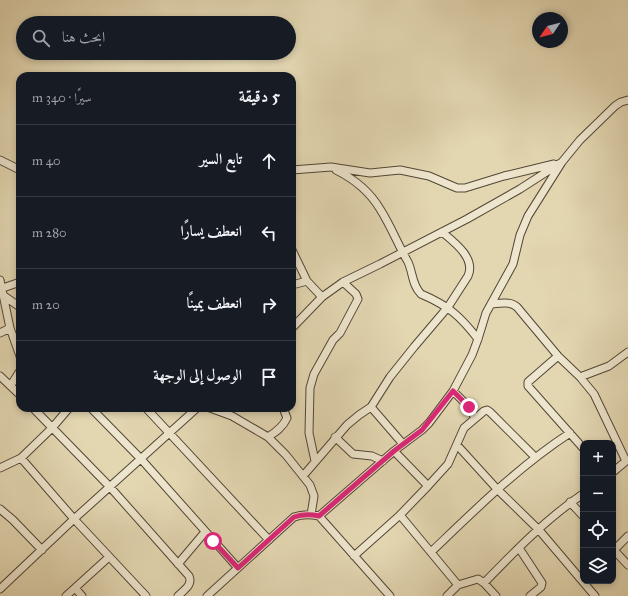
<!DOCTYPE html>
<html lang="ar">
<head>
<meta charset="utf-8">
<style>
  :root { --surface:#171b24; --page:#20242c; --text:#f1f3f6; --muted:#9ea1a6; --line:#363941 }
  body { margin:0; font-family:"IM FELL Great Primer",Amiri,serif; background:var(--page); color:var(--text); direction:rtl }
  .controls { position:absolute; right:12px; bottom:12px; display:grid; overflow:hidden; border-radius:8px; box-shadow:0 2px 6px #0003 }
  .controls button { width:36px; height:36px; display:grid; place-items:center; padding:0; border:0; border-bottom:1px solid var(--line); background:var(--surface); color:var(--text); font:20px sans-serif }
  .compass { position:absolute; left:532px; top:12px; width:36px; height:36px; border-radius:50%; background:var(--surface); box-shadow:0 2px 6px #0003; rotate:235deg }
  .stop { position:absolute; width:12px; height:12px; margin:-9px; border:3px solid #db2777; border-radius:50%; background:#fff }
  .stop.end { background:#db2777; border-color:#fff; box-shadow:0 1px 4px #0008 }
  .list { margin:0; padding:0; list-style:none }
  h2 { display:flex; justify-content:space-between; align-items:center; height:52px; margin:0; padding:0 16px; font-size:17px }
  h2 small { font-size:13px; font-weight:400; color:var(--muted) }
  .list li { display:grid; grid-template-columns:26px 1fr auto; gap:12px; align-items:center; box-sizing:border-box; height:72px; padding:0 16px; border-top:1px solid var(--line) }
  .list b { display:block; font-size:15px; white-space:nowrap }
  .list em { font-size:13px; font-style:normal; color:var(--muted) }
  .icon { flex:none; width:22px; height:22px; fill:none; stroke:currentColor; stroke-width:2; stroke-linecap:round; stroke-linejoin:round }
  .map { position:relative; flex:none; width:628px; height:596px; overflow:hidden; direction:ltr }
  .search { position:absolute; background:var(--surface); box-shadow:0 2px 6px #0003; left:16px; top:16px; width:280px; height:44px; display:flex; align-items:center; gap:10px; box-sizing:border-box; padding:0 14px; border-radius:22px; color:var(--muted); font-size:15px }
  .panel { position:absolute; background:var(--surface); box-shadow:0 2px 6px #0003; left:16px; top:72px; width:280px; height:340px; border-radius:12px; direction:rtl }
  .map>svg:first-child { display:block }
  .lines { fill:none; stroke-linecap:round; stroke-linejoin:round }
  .street-casing { stroke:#524635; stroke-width:9 }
  .street { stroke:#ede5cd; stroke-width:7 }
  .route { stroke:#db2777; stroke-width:5 }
</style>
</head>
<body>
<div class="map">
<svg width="628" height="596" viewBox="0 0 628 596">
  <rect width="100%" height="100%" fill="#e3d7b2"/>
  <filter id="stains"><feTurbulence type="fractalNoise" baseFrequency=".005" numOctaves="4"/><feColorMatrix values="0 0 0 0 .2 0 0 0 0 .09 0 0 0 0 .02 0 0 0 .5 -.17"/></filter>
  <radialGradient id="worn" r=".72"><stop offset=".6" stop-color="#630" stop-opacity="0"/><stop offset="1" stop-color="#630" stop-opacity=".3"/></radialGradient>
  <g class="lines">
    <g class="street-casing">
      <path id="street" d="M0,160l20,10
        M292,170l39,-3 39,6 30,-3 29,6 28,12h8l39,-12 50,-12
        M336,170c18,9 34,22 44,39 11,17 18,36 28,53 5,11 4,23 13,32 28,12 39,22 57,45
        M292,250l15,31
        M0,280l10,48 10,28
        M292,285l15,-4 15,16
        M3,288l17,-6
        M4,296l16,11
        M491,304c9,-1 19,-3 26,3l41,49 22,21 14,17 32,67 -13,11
        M292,328l30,-31 21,-15 37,-18 87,-45 53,-30 42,-27 18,-22 35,-34 6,-4 7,-2
        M0,333l10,-5
        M558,356l-30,26v4l55,62
        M0,376l20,19
        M580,377l29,-11 19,-14
        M11,385l9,-14
        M453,391l16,16 6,11
        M371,407l32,37
        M33,408l77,79 79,89c4,9 -5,14 -11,20
        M91,408l50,51 97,109
        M146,408l123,132
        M210,408l22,8 36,21 18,18 24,30 4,11 -3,19
        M268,437c8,-5 15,-10 19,-19l-4,-10
        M335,437l18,17 19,2 11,5
        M457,445l40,44 42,41 56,66
        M394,451l34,35
        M21,458l53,61 72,77
        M315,461l-6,-28 1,-45 4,-14 19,-34 7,-7 18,-34 -2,-5 -13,-12
        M0,468l21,-10 31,-30 17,-20
        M303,476l44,-51 12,-10 12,-8 19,-30 24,-30 34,-40 20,-31c8,-18 -14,-34 -26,-44
        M570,502l13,14
        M0,509l13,11 29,30
        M400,515l58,70 -11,11
        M319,516l75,-65 28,-21 7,-7 24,-32 19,-36 6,-16 8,-26 27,-49 7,-29 8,-19 34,-54
        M519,548l23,35 -1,4 -11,9
        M613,549l15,16
        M614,550l14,-14
        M431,552c44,-42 87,-85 139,-119
        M354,556l46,-41 28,-29 20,-22 16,-36 20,-17 3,-1 3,2 45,45
        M178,564l27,-32
        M484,583c31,-32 63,-65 99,-89
        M458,585l20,-6 6,4 12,13
        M75,588l7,8
        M0,589l74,-70 123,-111
        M66,596l43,-39
        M207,596l87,-79c8,-3 16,-3 25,-1l71,80"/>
    </g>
    <use href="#street" class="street"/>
  </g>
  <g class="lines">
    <path class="route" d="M213,541l25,27 56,-51c9,-3 16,-3 25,-1l75,-65 28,-21 31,-39 16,16"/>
  </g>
  <rect width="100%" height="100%" filter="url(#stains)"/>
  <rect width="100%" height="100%" fill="url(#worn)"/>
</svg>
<div class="controls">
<button>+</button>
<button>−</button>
<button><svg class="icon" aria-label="locate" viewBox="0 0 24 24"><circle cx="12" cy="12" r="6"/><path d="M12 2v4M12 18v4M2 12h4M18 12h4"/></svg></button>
<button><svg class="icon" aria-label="layers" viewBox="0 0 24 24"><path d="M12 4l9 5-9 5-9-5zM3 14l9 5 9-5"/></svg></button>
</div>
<svg class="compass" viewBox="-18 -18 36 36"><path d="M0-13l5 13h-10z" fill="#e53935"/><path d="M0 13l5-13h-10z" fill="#9ea1a6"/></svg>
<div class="stop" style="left:213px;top:541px"></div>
<div class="stop end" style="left:469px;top:407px"></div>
<div class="search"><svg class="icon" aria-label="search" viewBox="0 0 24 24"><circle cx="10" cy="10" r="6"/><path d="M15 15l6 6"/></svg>ابحث هنا</div>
<section class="panel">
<h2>5 دقيقة<small>سيرًا · 340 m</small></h2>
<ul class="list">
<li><svg class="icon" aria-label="ahead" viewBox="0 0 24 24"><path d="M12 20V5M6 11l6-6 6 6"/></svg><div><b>تابع السير</b></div><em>40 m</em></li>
<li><svg class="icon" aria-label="left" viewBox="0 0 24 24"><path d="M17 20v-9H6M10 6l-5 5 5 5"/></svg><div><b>انعطف يسارًا</b></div><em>280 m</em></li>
<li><svg class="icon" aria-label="right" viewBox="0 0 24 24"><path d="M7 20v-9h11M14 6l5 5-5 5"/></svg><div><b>انعطف يمينًا</b></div><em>20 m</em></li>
<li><svg class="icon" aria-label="arrive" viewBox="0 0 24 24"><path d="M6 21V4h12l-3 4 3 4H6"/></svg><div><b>الوصول إلى الوجهة</b></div></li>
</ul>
</section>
</div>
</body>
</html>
